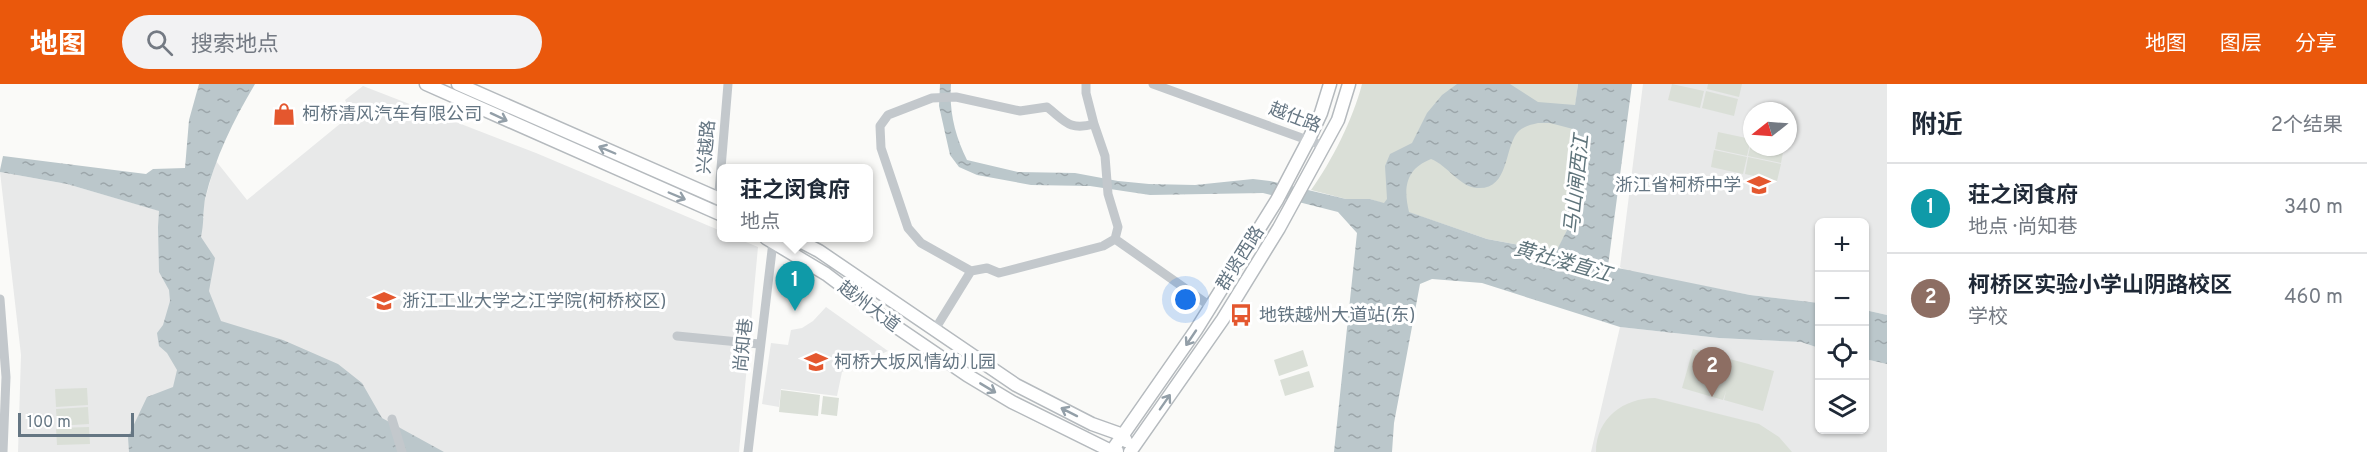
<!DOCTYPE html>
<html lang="zh">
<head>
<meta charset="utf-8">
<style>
  :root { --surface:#fff; --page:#f2f2f3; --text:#1f2937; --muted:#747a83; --line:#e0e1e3; --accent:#ea580c }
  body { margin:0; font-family:Overpass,"Noto Sans SC",sans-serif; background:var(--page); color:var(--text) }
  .controls { position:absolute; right:18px; bottom:18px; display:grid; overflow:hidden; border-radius:9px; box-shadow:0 2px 4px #0004 }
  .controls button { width:54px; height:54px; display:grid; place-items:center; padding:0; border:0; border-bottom:2px solid var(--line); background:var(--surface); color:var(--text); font:30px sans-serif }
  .compass { position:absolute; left:1743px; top:18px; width:54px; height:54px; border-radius:50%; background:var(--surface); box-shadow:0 2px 4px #0004; rotate:253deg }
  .scale { position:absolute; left:18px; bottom:15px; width:116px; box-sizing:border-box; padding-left:6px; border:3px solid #657683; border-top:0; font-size:16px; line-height:21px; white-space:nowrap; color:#657683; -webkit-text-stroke:4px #fff; paint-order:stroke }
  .you { position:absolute; left:1186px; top:216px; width:21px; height:21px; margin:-15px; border:4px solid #fff; border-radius:50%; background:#1a73e8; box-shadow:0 0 0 9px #1a73e833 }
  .badge { display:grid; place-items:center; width:39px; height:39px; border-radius:50%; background:var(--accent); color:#fff; font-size:20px; font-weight:700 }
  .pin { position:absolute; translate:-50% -50px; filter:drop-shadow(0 2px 3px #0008) }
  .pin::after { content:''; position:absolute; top:32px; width:21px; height:18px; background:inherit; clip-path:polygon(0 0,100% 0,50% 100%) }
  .popup { position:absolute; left:717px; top:80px; width:156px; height:78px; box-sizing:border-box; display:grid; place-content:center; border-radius:9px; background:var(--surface); filter:drop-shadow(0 2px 4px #0005); font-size:20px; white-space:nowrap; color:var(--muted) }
  .popup b { font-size:22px; color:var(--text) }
  .popup::after { content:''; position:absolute; left:50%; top:100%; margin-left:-12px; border:12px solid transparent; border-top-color:var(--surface) }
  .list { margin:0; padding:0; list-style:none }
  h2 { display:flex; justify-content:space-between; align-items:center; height:78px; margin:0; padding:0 24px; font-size:26px }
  h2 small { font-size:20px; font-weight:400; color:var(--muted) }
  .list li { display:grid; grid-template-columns:39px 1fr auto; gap:18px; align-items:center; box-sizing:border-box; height:90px; padding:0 24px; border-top:2px solid var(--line) }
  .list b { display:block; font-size:22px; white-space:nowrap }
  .list p { margin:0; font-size:20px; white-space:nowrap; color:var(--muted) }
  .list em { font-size:20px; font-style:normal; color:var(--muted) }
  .icon { flex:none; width:33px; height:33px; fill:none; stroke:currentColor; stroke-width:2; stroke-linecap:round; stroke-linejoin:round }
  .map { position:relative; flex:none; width:1887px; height:368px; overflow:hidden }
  header { display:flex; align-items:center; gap:36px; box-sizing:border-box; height:84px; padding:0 30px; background:var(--accent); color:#fff }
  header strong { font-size:28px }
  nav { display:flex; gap:33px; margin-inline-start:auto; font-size:21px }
  .search { width:420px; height:54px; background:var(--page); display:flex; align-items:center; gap:15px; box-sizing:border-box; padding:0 21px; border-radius:33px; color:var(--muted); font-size:22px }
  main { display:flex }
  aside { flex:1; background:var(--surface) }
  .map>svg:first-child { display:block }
  .built { fill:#e8e9e9; fill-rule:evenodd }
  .green { fill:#dadfd7 }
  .water { fill:url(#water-ripples); fill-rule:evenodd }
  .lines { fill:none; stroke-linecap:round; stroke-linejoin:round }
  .major-casing { stroke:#b5babe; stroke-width:15 }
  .minor { stroke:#c3c8cc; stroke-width:9 }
  .major { stroke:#fff; stroke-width:12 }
  .oneway { stroke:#939fa8 }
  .labels { text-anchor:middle; stroke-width:6; stroke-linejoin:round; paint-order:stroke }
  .poi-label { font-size:18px; fill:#657683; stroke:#fff; text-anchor:start }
  .street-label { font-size:18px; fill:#657683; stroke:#fff }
  .water-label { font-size:20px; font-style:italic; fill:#60757c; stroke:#fff }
</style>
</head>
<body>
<header>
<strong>地图</strong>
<div class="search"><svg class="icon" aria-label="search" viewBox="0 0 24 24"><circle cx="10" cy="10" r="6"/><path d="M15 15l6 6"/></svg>搜索地点</div>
<nav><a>地图</a><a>图层</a><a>分享</a></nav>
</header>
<main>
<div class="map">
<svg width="1887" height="368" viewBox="0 0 1887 368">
  <defs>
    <pattern id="water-ripples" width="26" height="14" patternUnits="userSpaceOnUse" patternTransform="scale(1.5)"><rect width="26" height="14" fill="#bbc7cb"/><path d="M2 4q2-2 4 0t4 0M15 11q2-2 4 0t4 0" fill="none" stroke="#9ca6aa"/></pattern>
  </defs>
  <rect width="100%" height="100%" fill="#fafaf8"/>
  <path class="built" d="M1643,0h244v231l-22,-5 -1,-88h-44l-1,81 -69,-8 -124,-24 -6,-4zM1752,27h36v36h-36z
    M363,2l173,67 185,78 1,7h14l22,9 -19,205h-721l3,-97 -21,-183 67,12 93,27 44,7v-15l12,-42 31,39 105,-86 -7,-14z
    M826,223l62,44 -46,21 -5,24 -56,-7 -2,18 -17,-3 9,-61 17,2 3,-15 11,-2 11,-7z
    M1620,243l99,11 82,4 18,6 1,82h44l1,-71 22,5v88h-296z"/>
  <path class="green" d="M1362,0h216l-7,54 -4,92 -10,22 -70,-13 -117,-40h-24l-35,-9c21,-29 42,-71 51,-106z
    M1672,0l32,7 -4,17 -32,-8z
    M1708,0h34l-3,13 -32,-8z
    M1706,7l32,8 -4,17 -32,-8z
    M1718,48l33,7 -4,17 -32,-7z
    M1752,55v8h32l-3,16 -33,-7z
    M1714,66l33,7 -4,17 -32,-7z
    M1748,73l33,7 -4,17 -32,-7z
    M1693,265l81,22 -11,40 -39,-11 2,-9 -3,9 -41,-12z
    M1303,266l5,16 -29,10 -5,-16z
    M1309,287l5,16 -29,9 -5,-16z
    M87,304l1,17 -32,2 -1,-18z
    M781,306l39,5 -2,21 -39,-4z
    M823,312l16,2 -2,18 -16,-2z
    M1655,314l104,26 20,13 13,15h-196c0,-34 28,-54 59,-54z
    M88,323l1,17 -32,2 -1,-17z
    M89,343l1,17 -33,1 -1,-17z"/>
  <path class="water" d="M199,0h56c-22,37 -40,74 -50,115 -2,11 -1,25 -4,38l14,21 -6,33 12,30 62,19 55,24 24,19 20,35 62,34h-315l-1,-15 19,-40 26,-10 4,-17 -10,-17 -8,-7 -2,-13 6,-8 7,-24 -1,-11 -10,-18 -1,-45 1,-16 -92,-27 -67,-12v-2l3,-14 143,18 7,-5 32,-1 4,-48z
    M940,0h11c-2,28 4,51 16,76l51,12 57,1 43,8 31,3 46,1 58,-6 17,2 76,18h24l14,4 3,-4 -2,-33 5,-12 22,-11 15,-30 15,-18 15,-11h53l28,18 37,3 3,-21h54l-24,182 142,29 69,8v45l-18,-6 -82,-4 -99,-11 -138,-44 -50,-4 -12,5 -26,139 -2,29h-58l23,-219 -19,-21 -75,-19 -113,2 -60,-9 -59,-1 -54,-10 -18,-8 -9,-12 -11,-49zM1538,39h12l23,6 -6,101 -11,22 -69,-13 -78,-27c-6,-25 -3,-43 22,-53 16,6 29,28 46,29 32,2 27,-38 40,-55 6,-7 13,-8 21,-10z
    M1865,226l22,5v49l-22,-5z"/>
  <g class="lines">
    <g class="major-casing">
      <path id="major" d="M426,0l296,131
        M458,0l264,116
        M766,154l60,36 72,54 69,47 45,27 99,49h6
        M794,154l25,13 197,134 76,39 31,11 3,6
        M1111,368l85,-122 81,-130 32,-61 12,-26 9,-29
        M1130,368l93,-133 56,-91 59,-108 11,-36"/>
    </g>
    <path class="minor" d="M1086,0v9l8,31
      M1153,0l171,62
      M956,13l64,14 27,-4c18,14 22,24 47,17l11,32 3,38 10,33 -3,12 -12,7 -104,27 -12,-5 -16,3 -50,-28 -13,-15 -27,-80 -1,-22 8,-11 44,-17z
      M718,120l10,-120
      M1115,155l95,67
      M0,215l6,78 -3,75
      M934,247l37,-60
      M677,252l82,8
      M392,335l10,33
      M748,368l25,-210"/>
    <use href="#major" class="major"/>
  </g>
  <defs><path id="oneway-shaft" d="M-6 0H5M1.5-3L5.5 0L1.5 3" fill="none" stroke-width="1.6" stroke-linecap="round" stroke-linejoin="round" transform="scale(1.5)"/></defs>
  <g class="oneway">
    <use href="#oneway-shaft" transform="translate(499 33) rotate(25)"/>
    <use href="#oneway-shaft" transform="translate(607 66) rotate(-157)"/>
    <use href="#oneway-shaft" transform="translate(677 112) rotate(23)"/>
    <use href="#oneway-shaft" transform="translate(1191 254) rotate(124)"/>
    <use href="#oneway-shaft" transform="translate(988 304) rotate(31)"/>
    <use href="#oneway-shaft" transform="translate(1165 318) rotate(-55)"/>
    <use href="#oneway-shaft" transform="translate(1069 328) rotate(-153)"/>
  </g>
  <defs>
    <g id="shop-bare" transform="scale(1.8)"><path d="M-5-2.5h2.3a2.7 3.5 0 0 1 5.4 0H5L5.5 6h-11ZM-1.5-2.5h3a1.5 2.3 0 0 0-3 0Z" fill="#e4572e" stroke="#fff" stroke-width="2.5" paint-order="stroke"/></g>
    <g id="school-bare" transform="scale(1.8)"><path d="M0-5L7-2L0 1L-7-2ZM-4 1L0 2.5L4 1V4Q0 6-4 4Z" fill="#e4572e" stroke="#fff" stroke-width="2.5" paint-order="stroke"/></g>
    <g id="university-bare" transform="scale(1.8)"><path d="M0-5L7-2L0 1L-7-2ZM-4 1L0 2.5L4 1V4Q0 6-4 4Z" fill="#e4572e" stroke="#fff" stroke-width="2.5" paint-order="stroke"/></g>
    <g id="bus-bare" transform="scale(1.8)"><path d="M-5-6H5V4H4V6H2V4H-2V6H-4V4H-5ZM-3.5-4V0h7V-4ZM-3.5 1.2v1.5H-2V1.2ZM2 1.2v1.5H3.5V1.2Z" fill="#e4572e" stroke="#fff" stroke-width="2.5" paint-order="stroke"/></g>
  </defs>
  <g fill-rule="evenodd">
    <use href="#shop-bare" x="284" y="30"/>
    <use href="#school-bare" x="1759" y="101"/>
    <use href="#university-bare" x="384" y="217"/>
    <use href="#bus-bare" x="1241" y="231"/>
    <use href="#school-bare" x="816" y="278"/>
  </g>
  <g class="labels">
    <g class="poi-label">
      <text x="302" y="36">柯桥清风汽车有限公司</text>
      <text x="1741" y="107" text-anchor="end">浙江省柯桥中学</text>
      <text x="402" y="223">浙江工业大学之江学院(柯桥校区)</text>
      <text x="1259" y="237">地铁越州大道站(东)</text>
      <text x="834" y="284">柯桥大坂风情幼儿园</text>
    </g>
    <g class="street-label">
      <text transform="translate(1295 33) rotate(21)" y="6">越仕路</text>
      <text transform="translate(706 63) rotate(-85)" y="6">兴越路</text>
      <text transform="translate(1240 174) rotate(-58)" y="6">群贤西路</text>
      <text transform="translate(869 222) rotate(37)" y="6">越州大道</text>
      <text transform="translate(743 261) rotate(-84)" y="6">尚知巷</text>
    </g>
    <g class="water-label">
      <text transform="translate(1576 100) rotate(-84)" y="7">马山闸西江</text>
      <text transform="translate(1563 177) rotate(16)" y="7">黄社溇直江</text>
    </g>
  </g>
</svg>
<div class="controls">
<button>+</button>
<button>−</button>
<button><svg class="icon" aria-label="locate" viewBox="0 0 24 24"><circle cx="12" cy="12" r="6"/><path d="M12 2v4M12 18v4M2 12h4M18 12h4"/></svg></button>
<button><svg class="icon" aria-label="layers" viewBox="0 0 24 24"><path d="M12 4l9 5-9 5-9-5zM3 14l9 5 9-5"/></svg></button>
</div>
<svg class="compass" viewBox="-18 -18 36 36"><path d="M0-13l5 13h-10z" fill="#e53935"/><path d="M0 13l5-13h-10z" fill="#747a83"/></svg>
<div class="scale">100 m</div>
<div class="you"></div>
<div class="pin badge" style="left:795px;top:227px;background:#0f9aa8">1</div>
<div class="popup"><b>荘之闵食府</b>地点</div>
<div class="pin badge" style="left:1712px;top:313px;background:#8d6e63">2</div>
</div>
<aside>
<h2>附近<small>2个结果</small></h2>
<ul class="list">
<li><span class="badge" style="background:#0f9aa8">1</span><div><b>荘之闵食府</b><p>地点 · 尚知巷</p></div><em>340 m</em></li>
<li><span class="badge" style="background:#8d6e63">2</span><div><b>柯桥区实验小学山阴路校区</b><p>学校</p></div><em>460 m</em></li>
</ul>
</aside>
</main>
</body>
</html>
